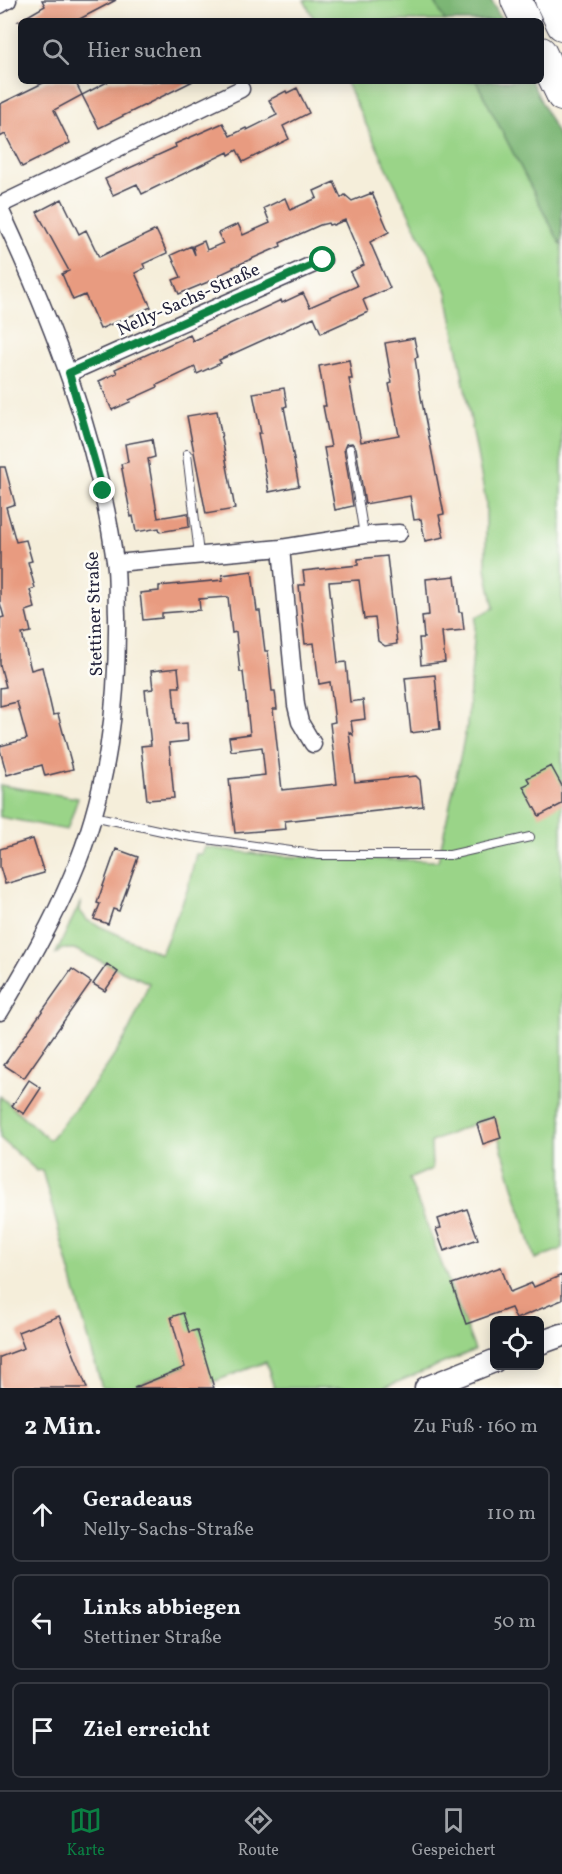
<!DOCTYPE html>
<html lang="de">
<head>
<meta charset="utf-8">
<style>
  :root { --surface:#171b24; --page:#20242c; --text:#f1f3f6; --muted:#9ea1a6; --line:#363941; --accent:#0b8043 }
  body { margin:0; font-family:Vollkorn,serif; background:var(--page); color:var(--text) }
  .controls { position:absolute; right:18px; bottom:18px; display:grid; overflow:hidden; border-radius:9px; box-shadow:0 3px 15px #0003 }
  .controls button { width:54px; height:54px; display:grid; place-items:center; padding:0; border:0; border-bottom:2px solid var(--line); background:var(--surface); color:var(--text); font:30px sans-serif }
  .stop { position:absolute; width:18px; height:18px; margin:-14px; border:4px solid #0b8043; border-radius:50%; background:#fff }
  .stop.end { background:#0b8043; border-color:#fff; box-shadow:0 2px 6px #0008 }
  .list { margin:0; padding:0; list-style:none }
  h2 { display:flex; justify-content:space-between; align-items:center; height:78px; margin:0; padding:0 24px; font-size:26px }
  h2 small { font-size:20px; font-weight:400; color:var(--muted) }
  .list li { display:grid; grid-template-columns:39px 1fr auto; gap:18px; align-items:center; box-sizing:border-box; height:96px; margin:0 12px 12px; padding:0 12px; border:2px solid var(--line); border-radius:9px }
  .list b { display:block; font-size:22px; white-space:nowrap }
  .list p { margin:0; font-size:20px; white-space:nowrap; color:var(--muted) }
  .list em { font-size:20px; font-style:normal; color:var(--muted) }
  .icon { flex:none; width:33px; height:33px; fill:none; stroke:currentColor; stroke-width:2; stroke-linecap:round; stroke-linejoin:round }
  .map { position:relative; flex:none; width:562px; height:1388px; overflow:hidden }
  .search { position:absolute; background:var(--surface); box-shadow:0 3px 15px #0003; left:18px; right:18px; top:18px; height:66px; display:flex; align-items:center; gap:15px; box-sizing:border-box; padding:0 21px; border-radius:9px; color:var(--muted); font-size:22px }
  .sheet { height:402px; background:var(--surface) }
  nav { display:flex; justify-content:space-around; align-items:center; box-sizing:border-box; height:84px; border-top:2px solid var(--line); background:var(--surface); font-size:16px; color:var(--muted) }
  nav a { display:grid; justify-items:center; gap:3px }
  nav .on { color:var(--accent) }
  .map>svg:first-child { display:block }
  .green { fill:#9ad488; stroke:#5e7b62; stroke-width:1.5 }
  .forest { fill:#7bb674; stroke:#4e6c58; stroke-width:1.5 }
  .building { fill:#e89b80 }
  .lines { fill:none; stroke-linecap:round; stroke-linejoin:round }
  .lane-casing { stroke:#424153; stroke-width:10 }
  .street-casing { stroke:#424153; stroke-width:19 }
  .secondary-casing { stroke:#424153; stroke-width:25 }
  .highway-casing { stroke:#424153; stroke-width:32 }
  .lane { stroke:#fff; stroke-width:8 }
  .street { stroke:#fff; stroke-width:16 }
  .secondary { stroke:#fff; stroke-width:22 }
  .highway { stroke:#fff; stroke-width:30 }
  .route { stroke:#0b8043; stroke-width:8 }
  .labels { text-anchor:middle; stroke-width:5; stroke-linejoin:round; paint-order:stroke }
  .street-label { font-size:18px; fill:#22223b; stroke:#fdfcf7 }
</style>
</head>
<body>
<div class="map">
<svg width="562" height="1388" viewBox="0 0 562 1388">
  <rect width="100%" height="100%" fill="#fdfcf7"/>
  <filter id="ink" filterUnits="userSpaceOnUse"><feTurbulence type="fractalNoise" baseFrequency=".0167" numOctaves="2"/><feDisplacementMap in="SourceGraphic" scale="12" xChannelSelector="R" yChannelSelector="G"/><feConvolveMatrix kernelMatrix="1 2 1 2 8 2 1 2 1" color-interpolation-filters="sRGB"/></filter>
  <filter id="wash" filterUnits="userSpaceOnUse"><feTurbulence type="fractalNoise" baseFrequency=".008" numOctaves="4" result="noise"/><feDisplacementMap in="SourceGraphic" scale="24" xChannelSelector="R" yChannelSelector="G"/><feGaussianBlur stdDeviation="1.35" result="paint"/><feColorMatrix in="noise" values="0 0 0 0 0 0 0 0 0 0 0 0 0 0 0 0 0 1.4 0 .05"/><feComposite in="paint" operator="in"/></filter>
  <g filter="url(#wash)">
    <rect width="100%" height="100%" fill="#f5eeda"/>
    <path class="green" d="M304,0h130l11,21h-130z
      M345,81h131l86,166v1002l-27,10 -43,-143 -61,26 1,27 -23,10 66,171 -92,38h-109l-8,-26 -69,26 -11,-22 -55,22h-29l-60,-218 -5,1 -37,-33v-42l49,44c28,-33 64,-76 82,-114 7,-14 12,-29 18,-43l-75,-34h-12l-7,6 26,-54 -1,10 8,10 73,33 26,-63 9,-37h6l3,-7 68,9 165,5 29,-136 9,-108 18,-9 -8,-39v-67l-39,-210z
      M0,785l78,13 -11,32 -67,-13z"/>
    <path class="forest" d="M434,0h57l11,21h-57z
      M476,81h55l31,63v103z"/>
    <g id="blocks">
      <path class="building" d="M42,0h74l-40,21h-57l26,-15z
        M47,81h28l7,14 -28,15 16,33 -48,24 -17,-33 -5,3v-33z
        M109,81h84l-94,47 -17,-33z
        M297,88l12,25 -26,13 6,13 -46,23 -6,-12 -8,5 -1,-3 -86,42 -5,-10 -24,11 -8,-16 71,-32 -1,-3 48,-21 7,13 16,-8 1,2 30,-15 -8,-15 17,-9 1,2z
        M334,182l7,16 4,-3 7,6 20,-8 17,39 -19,10 20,46 -27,12 5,12 -47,21 -7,-16 -95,43 2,3 -24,11 -2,-7 -38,18 1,2 -29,13 1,2 -18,8 -13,-29 18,-8 -2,-4 75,-34 3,6 88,-41 1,3 21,-10 7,14 47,-21 -7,-14 14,-7 -19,-45 -12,5 -1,-1 -3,1 -1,-2 -8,2 -40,18 1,3 -48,21 1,1 -15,7 1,2 -41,17 -6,-14 8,-3 -10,-22 20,-9 4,9 -2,-9 11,-5 3,9 16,-7 -5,-10 20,-9 5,11 27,-12 -6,-15 21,-10 5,12 27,-12 -3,-7z
        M62,199l17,35 7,-4 13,27 57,-27 11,23 -24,11 2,4 -10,5 16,34 -51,22 -15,-34 -12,5 -11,-26 7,-3 -32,-59z
        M414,338l4,19 -3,1 6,39 23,117 -5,1 5,22 -19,4 -4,-22 -7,1 -4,-24 -45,8 -9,-56 -4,-5 -6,1 -2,5 9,57 -18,4 -11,-62 7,-1 -8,-41h3l-7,-40 30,-6 3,19h-3l12,63 38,-7 -10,-51 3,-1 -7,-40z
        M284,388l3,18 -3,1 15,79 -30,6 -11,-59h3l-8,-40z
        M217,411l18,98 -29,5 -19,-98z
        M152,439l3,18 -7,2 10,59 30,-5 1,14 -29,5 -1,-4 -23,4 -3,-16 -2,1 -10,-53 7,-2 -3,-18z
        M0,467h5l10,37 -9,3 10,35 10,-2 6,21 -4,1 7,26 -5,2 5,18 -9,3 5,21 -9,2 9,36 11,-3 11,48 5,-1 15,55 -28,7 -3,-11 -35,10 -7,-25v-4l27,-7 -10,-37 -17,4v-18l6,-1 -6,-22v-47l4,-1 -4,-14z
        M387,556l10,88 -12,2 -7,-5 -3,-23 -11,1 -5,-39 -30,2 9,81 8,-1 4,40 13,-2 2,19 -14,2 2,14 -4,-3 6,50 61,-6 4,4 3,26 -138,15 1,8 -51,4 -6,-54 36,-4 -3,-28 -31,4 -2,-14 21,-3 -7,-62h-3l-4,-40 -4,1 -4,-36 -29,2 1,11 -38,3v5l-19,2 -3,-27 19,-2v-5l64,-6 -1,-5 30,-4 5,40h3l5,40h3l4,40h3l2,18h-4l9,81 55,-6 -7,-61 5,-1 -5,-40 -11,2 -5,-41 -9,1 -6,-59h6l-2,-14 55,-6v-6z
        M455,576l4,36h3l2,18 -22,2 3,30 -24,3 -2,-27h5l-2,-22 7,-1 -3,-36z
        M178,668l2,19h-7l3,37 11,-1 1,18 -19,2 5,55 -27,2 -6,-54 10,-1 -6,-55 8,-1 -2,-18z
        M435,675l5,54 -29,4 -6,-55z
        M551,766l11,20v18l-23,12 -16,-30 7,-3 -3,-5z
        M33,839l11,34 -39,11 -5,-17v-18z
        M116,849l22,8 -19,54 -6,-2 -5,15 -14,-5 6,-15 -3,-1z
        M107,964l11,8 -13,19 -12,-7z
        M72,969l19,13 -67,96 -20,-13z
        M29,1080l12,8 -17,26 -12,-8z
        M496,1118l5,20 -18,6 -6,-20z
        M467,1209l11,30 -34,12 -8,-22 5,-1 -3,-9z
        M501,1267l9,25 22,-9 2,4 28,-12v25l-46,19 -5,-11 -45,16 -14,-40z
        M183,1313l6,19 8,-2 17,58h-80l51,-21 -14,-50z
        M59,1316l28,72h-87v-31l24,-9 -6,-16z"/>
    </g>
  </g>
  <g filter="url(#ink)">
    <use href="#blocks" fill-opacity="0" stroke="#424153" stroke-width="1.5"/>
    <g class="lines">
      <g class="lane-casing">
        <path id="lane" d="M350,449l14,86
          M187,454l12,100
          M93,816l92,20 134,19h131l80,-18"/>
      </g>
      <g class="street-casing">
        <path id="street" d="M0,5l8,-5
          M0,205l241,-116
          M0,209c52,112 98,229 115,352 3,17 1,36 2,54 1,90 -9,178 -45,261 -20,48 -46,92 -72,136
          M69,373l254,-113
          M281,548l15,157 4,17 13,22
          M116,563l165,-15 83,-13 35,-2"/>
      </g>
      <g class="secondary-casing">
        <path id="secondary" d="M540,1343l22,-8
          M426,1388l68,-27"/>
      </g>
      <g class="highway-casing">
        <path id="highway" d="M516,0l10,21
          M550,0l12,25
          M541,52l21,44"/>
      </g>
      <use href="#lane" class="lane"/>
      <use href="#street" class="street"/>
      <use href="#secondary" class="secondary"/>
      <use href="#highway" class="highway"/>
    </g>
  </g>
  <g class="lines" filter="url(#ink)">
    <path class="route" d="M103,491l-34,-118 254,-113"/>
  </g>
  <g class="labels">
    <g class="street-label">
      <text transform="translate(188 299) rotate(-24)" y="6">Nelly-Sachs-Straße</text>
      <text transform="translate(94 614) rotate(-92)" y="6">Stettiner Straße</text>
    </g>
  </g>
</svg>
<div class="controls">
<button><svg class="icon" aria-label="locate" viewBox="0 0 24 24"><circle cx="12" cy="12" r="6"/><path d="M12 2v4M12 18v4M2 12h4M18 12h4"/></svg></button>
</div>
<div class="stop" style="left:323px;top:260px"></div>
<div class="stop end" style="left:103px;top:491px"></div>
<div class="search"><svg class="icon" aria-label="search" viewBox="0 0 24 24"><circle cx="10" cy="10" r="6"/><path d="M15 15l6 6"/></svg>Hier suchen</div>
</div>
<section class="sheet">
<h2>2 Min.<small>Zu Fuß · 160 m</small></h2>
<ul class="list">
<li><svg class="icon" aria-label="ahead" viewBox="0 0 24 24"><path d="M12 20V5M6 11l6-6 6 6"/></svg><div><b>Geradeaus</b><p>Nelly-Sachs-Straße</p></div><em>110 m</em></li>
<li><svg class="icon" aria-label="left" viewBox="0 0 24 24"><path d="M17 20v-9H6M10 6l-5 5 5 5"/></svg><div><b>Links abbiegen</b><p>Stettiner Straße</p></div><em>50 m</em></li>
<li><svg class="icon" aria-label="arrive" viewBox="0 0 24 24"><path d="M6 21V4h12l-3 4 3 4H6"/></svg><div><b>Ziel erreicht</b></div></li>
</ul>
</section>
<nav>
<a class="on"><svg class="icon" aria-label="map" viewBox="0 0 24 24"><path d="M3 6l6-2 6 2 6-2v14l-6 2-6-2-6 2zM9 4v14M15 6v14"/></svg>Karte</a>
<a><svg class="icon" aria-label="directions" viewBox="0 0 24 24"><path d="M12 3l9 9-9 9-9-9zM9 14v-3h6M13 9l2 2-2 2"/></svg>Route</a>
<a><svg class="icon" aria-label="saved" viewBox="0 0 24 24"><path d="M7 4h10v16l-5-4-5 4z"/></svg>Gespeichert</a>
</nav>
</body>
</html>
